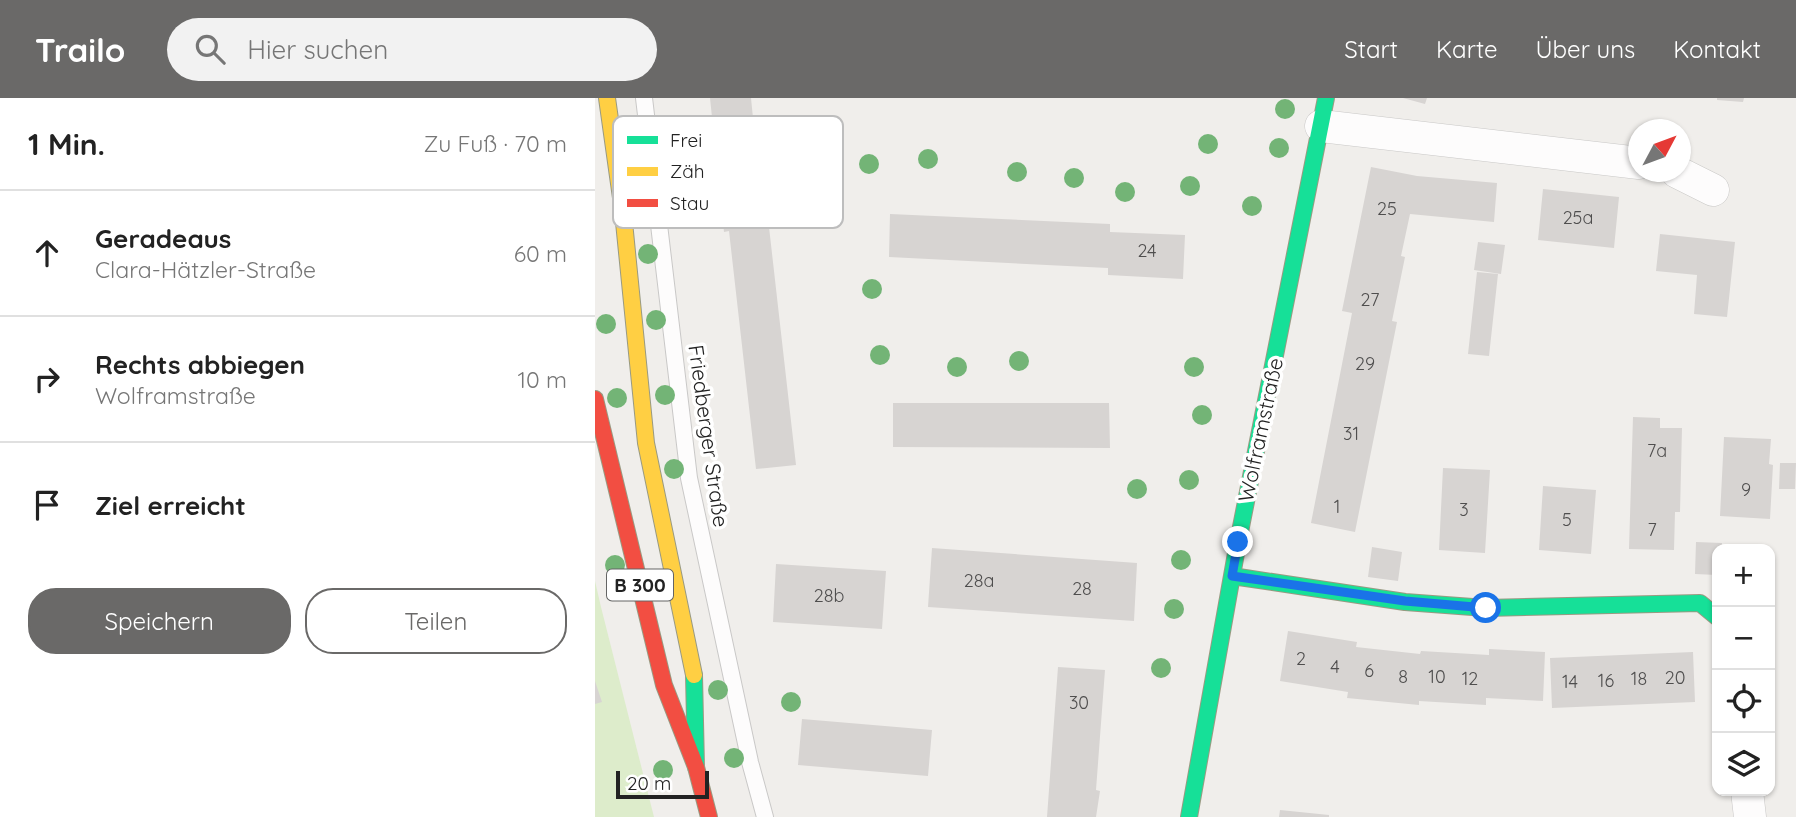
<!DOCTYPE html>
<html lang="de">
<head>
<meta charset="utf-8">
<style>
  :root { --surface:#fff; --page:#f2f2f2; --text:#222; --muted:#767676; --line:#e0e0e0; --accent:#6a6968 }
  body { margin:0; font-family:Quicksand,sans-serif; background:var(--page); color:var(--text) }
  .controls { position:absolute; right:21px; bottom:21px; display:grid; overflow:hidden; border-radius:14px; box-shadow:0 2px 5px #0004 }
  .controls button { width:63px; height:63px; display:grid; place-items:center; padding:0; border:0; border-bottom:2px solid var(--line); background:var(--surface); color:var(--text); font:35px sans-serif }
  .compass { position:absolute; left:1033px; top:21px; width:63px; height:63px; border-radius:50%; background:var(--surface); box-shadow:0 2px 5px #0004; rotate:49deg }
  .scale { position:absolute; left:21px; bottom:18px; width:93px; box-sizing:border-box; padding-left:7px; border:4px solid #222; border-top:0; font-size:19px; line-height:24px; white-space:nowrap; color:#222; -webkit-text-stroke:5px #fff; paint-order:stroke }
  .stop { position:absolute; width:21px; height:21px; margin:-16px; border:5px solid #1a73e8; border-radius:50%; background:#fff }
  .stop.end { background:#1a73e8; border-color:#fff; box-shadow:0 2px 7px #0008 }
  .list { margin:0; padding:0; list-style:none }
  h2 { display:flex; justify-content:space-between; align-items:center; height:91px; margin:0; padding:0 28px; font-size:30px }
  h2 small { font-size:23px; font-weight:400; color:var(--muted) }
  .list li { display:grid; grid-template-columns:46px 1fr auto; gap:21px; align-items:center; box-sizing:border-box; height:126px; padding:0 28px; border-top:2px solid var(--line) }
  .list b { display:block; font-size:26px; white-space:nowrap }
  .list p { margin:0; font-size:23px; white-space:nowrap; color:var(--muted) }
  .list em { font-size:23px; font-style:normal; color:var(--muted) }
  .actions { display:flex; gap:14px; padding:21px 28px }
  .actions a { flex:1; padding:16px 0; border:2px solid var(--accent); border-radius:28px; text-align:center; font-size:24px; color:var(--accent) }
  .actions .main { background:var(--accent); color:#fff }
  .icon { flex:none; width:38px; height:38px; fill:none; stroke:currentColor; stroke-width:2; stroke-linecap:round; stroke-linejoin:round }
  .map { position:relative; flex:none; width:1201px; height:719px; overflow:hidden }
  header { display:flex; align-items:center; gap:42px; box-sizing:border-box; height:98px; padding:0 35px; background:var(--accent); color:#fff }
  header strong { font-size:33px }
  nav { display:flex; gap:38px; margin-inline-start:auto; font-size:24px }
  .search { width:490px; height:63px; background:var(--page); display:flex; align-items:center; gap:18px; box-sizing:border-box; padding:0 24px; border-radius:38px; color:var(--muted); font-size:26px }
  main { display:flex }
  aside { flex:1; background:var(--surface) }
  .map>svg:first-child { display:block }
  .grass { fill:#ddeccb }
  .building { fill:#d7d4d2 }
  .lines { fill:none; stroke-linecap:round; stroke-linejoin:round }
  .lane-casing { stroke:#c9c8c7; stroke-width:18 }
  .street-casing { stroke:#c9c8c7; stroke-width:33 }
  .fast-casing { stroke:#999a82; stroke-width:18 }
  .slow-casing { stroke:#999a82; stroke-width:18 }
  .jam-casing { stroke:#999a82; stroke-width:18 }
  .lane { stroke:#fdfcfc; stroke-width:16 }
  .street { stroke:#fdfcfc; stroke-width:32 }
  .fast { stroke:#16e098; stroke-width:16 }
  .slow { stroke:#ffcf43; stroke-width:16 }
  .jam { stroke:#f24e42; stroke-width:16 }
  .tree { fill:#73b476 }
  .route { stroke:#1a73e8; stroke-width:9 }
  .labels { text-anchor:middle; stroke-width:7; stroke-linejoin:round; paint-order:stroke }
  .number-label { font-size:18px; fill:#4f4e4e }
  .shield { fill:#fff; stroke:#646464; stroke-width:2 }
  .shield-label { font-size:19px; font-weight:bold; fill:#222 }
  .street-label { font-size:21px; fill:#222; stroke:#fff }
  .key { fill:#fff; stroke:#bdbdbd; stroke-width:2 }
  .key-label { font-size:19px; fill:#222 }
</style>
</head>
<body>
<header>
<strong>Trailo</strong>
<div class="search"><svg class="icon" aria-label="search" viewBox="0 0 24 24"><circle cx="10" cy="10" r="6"/><path d="M15 15l6 6"/></svg>Hier suchen</div>
<nav><a>Start</a><a>Karte</a><a>Über uns</a><a>Kontakt</a></nav>
</header>
<main>
<aside>
<h2>1 Min.<small>Zu Fuß · 70 m</small></h2>
<ul class="list">
<li><svg class="icon" aria-label="ahead" viewBox="0 0 24 24"><path d="M12 20V5M6 11l6-6 6 6"/></svg><div><b>Geradeaus</b><p>Clara-Hätzler-Straße</p></div><em>60 m</em></li>
<li><svg class="icon" aria-label="right" viewBox="0 0 24 24"><path d="M7 20v-9h11M14 6l5 5-5 5"/></svg><div><b>Rechts abbiegen</b><p>Wolframstraße</p></div><em>10 m</em></li>
<li><svg class="icon" aria-label="arrive" viewBox="0 0 24 24"><path d="M6 21V4h12l-3 4 3 4H6"/></svg><div><b>Ziel erreicht</b></div></li>
</ul>
<div class="actions"><a class="main">Speichern</a><a>Teilen</a></div>
</aside>
<div class="map">
<svg width="1201" height="719" viewBox="0 0 1201 719">
  <rect width="100%" height="100%" fill="#f0eeeb"/>
  <path class="grass" d="M0,483l6,26 53,210h-59z"/>
  <path class="building" d="M115,0h41l13,130 5,-1 27,238 -40,4 -27,-238 -5,1z
    M808,0h24l-2,6z
    M1122,0h27l-1,4 -26,-2z
    M776,69l46,9 80,7 -3,39 -84,-8 -9,42 4,1 -13,64 5,1 -42,210 -44,-9 41,-210 -10,-2z
    M948,91l76,8 -5,51 -76,-8z
    M295,116l220,10v8l75,3 -2,44 -75,-4v-7l-219,-11z
    M1065,136l75,8 -8,75 -33,-3 3,-39 -41,-4z
    M883,144l27,3 -4,29 -27,-4z
    M882,174l21,2 -9,82 -21,-2z
    M298,305h216l1,45 -217,-1z
    M1038,319l27,1v10h22l-2,84h-5l-1,38 -45,-1z
    M1129,339l47,2 -2,25 4,1 -3,54 -50,-3z
    M1185,365h16l-1,26h-16z
    M848,370l47,2 -5,83 -46,-3z
    M948,388l53,4 -5,64 -52,-4z
    M1101,444l26,1v6h-5v26l-22,-1z
    M777,449l30,5 -4,29 -30,-4z
    M337,450l205,15 -3,58 -206,-14z
    M181,466l110,7 -4,58 -109,-7z
    M693,533l69,11 -1,5 64,7 1,-3 68,4v-6l56,3 -2,49 -57,-3v7l-67,-4v4l-72,-7 1,-6 -68,-11z
    M1098,554l2,50 -143,6 -2,-50z
    M463,569l47,3 -9,120 4,1 -4,26h-49z
    M0,583l7,21 -7,2z
    M207,621l130,11 -4,46 -130,-11z
    M685,712l49,5v2h-50z"/>
  <g class="lines">
    <g class="lane-casing">
      <path id="lane" d="M49,0l45,380 61,284 15,55"/>
    </g>
    <g class="street-casing">
      <path id="street" d="M726,28l318,37
        M1082,74l36,18
        M1152,693l3,26"/>
    </g>
    <g class="fast-casing">
      <path id="fast" d="M637,478l173,26 81,6 214,-5 17,14
        M99,577l2,92
        M594,719l49,-275 88,-444"/>
    </g>
    <g class="slow-casing">
      <path id="slow" d="M12,0l16,114 23,231 48,232"/>
    </g>
    <g class="jam-casing">
      <path id="jam" d="M0,301l69,286 32,82 13,50"/>
    </g>
    <use href="#lane" class="lane"/>
    <use href="#street" class="street"/>
    <use href="#fast" class="fast"/>
    <use href="#slow" class="slow"/>
    <use href="#jam" class="jam"/>
  </g>
  <g class="tree">
    <circle cx="690" cy="11" r="10"/>
    <circle cx="613" cy="46" r="10"/>
    <circle cx="684" cy="50" r="10"/>
    <circle cx="333" cy="61" r="10"/>
    <circle cx="274" cy="66" r="10"/>
    <circle cx="422" cy="74" r="10"/>
    <circle cx="479" cy="80" r="10"/>
    <circle cx="595" cy="88" r="10"/>
    <circle cx="530" cy="94" r="10"/>
    <circle cx="657" cy="108" r="10"/>
    <circle cx="53" cy="156" r="10"/>
    <circle cx="277" cy="191" r="10"/>
    <circle cx="61" cy="222" r="10"/>
    <circle cx="11" cy="226" r="10"/>
    <circle cx="285" cy="257" r="10"/>
    <circle cx="424" cy="263" r="10"/>
    <circle cx="362" cy="269" r="10"/>
    <circle cx="599" cy="269" r="10"/>
    <circle cx="70" cy="297" r="10"/>
    <circle cx="22" cy="300" r="10"/>
    <circle cx="607" cy="317" r="10"/>
    <circle cx="79" cy="371" r="10"/>
    <circle cx="594" cy="382" r="10"/>
    <circle cx="542" cy="391" r="10"/>
    <circle cx="586" cy="462" r="10"/>
    <circle cx="20" cy="467" r="10"/>
    <circle cx="579" cy="511" r="10"/>
    <circle cx="566" cy="570" r="10"/>
    <circle cx="123" cy="592" r="10"/>
    <circle cx="196" cy="604" r="10"/>
    <circle cx="139" cy="660" r="10"/>
    <circle cx="68" cy="672" r="10"/>
  </g>
  <g class="lines">
    <path class="route" d="M643,444l-6,34 173,25 81,7"/>
  </g>
  <g class="labels">
    <g class="number-label">
      <text x="792" y="117">25</text>
      <text x="983" y="126">25a</text>
      <text x="552" y="159">24</text>
      <text x="775" y="208">27</text>
      <text x="770" y="272">29</text>
      <text x="756" y="342">31</text>
      <text x="1062" y="359">7a</text>
      <text x="1151" y="398">9</text>
      <text x="742" y="415">1</text>
      <text x="869" y="418">3</text>
      <text x="972" y="428">5</text>
      <text x="1057" y="438">7</text>
      <text x="384" y="489">28a</text>
      <text x="487" y="497">28</text>
      <text x="234" y="504">28b</text>
      <text x="706" y="567">2</text>
      <text x="740" y="575">4</text>
      <text x="774" y="579">6</text>
      <text x="808" y="585">8</text>
      <text x="842" y="585">10</text>
      <text x="1080" y="586">20</text>
      <text x="875" y="587">12</text>
      <text x="1044" y="587">18</text>
      <text x="1011" y="589">16</text>
      <text x="975" y="590">14</text>
      <text x="484" y="611">30</text>
    </g>
    <rect class="shield" x="12" y="471.5" width="66" height="31" rx="5"/>
    <g class="shield-label">
      <text x="45" y="494">B 300</text>
    </g>
    <g class="street-label">
      <text transform="translate(666 332) rotate(-78)" y="7">Wolframstraße</text>
      <text transform="translate(113 338) rotate(82)" y="7">Friedberger Straße</text>
    </g>
  </g>
  <rect x="18" y="18" width="230" height="112" rx="10" class="key"/>
  <rect x="32" y="38" width="31" height="8" fill="#16e098"/>
  <rect x="32" y="69" width="31" height="9" fill="#ffcf43"/>
  <rect x="32" y="101" width="31" height="8" fill="#f24e42"/>
  <g class="key-label">
    <text x="75" y="49">Frei</text>
    <text x="75" y="80">Zäh</text>
    <text x="75" y="112">Stau</text>
  </g>
</svg>
<div class="controls">
<button>+</button>
<button>−</button>
<button><svg class="icon" aria-label="locate" viewBox="0 0 24 24"><circle cx="12" cy="12" r="6"/><path d="M12 2v4M12 18v4M2 12h4M18 12h4"/></svg></button>
<button><svg class="icon" aria-label="layers" viewBox="0 0 24 24"><path d="M12 4l9 5-9 5-9-5zM3 14l9 5 9-5"/></svg></button>
</div>
<svg class="compass" viewBox="-18 -18 36 36"><path d="M0-13l5 13h-10z" fill="#e53935"/><path d="M0 13l5-13h-10z" fill="#767676"/></svg>
<div class="scale">20 m</div>
<div class="stop" style="left:891px;top:510px"></div>
<div class="stop end" style="left:643px;top:444px"></div>
</div>
</main>
</body>
</html>
